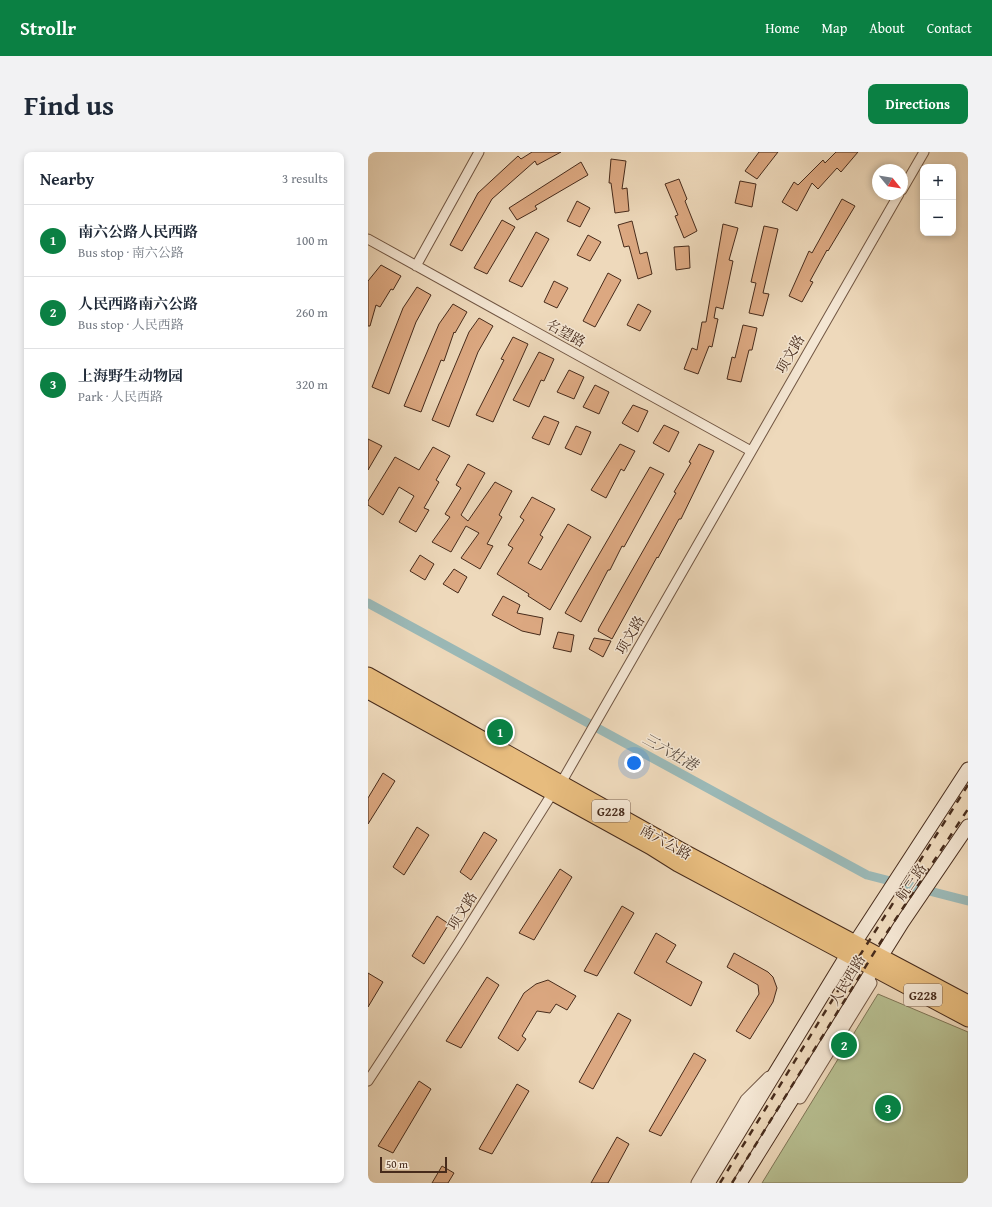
<!DOCTYPE html>
<html lang="en">
<head>
<meta charset="utf-8">
<style>
  :root { --surface:#fff; --page:#f2f2f3; --text:#1f2937; --muted:#747a83; --line:#e0e1e3; --accent:#0b8043 }
  body { margin:0; font-family:"Gentium Book Plus","Noto Serif SC",serif; background:var(--page); color:var(--text) }
  .controls { position:absolute; right:12px; top:12px; display:grid; overflow:hidden; border-radius:8px; box-shadow:0 2px 6px #0003 }
  .controls button { width:36px; height:36px; display:grid; place-items:center; padding:0; border:0; border-bottom:1px solid var(--line); background:var(--surface); color:var(--text); font:20px sans-serif }
  .compass { position:absolute; left:504px; top:12px; width:36px; height:36px; border-radius:50%; background:var(--surface); box-shadow:0 2px 6px #0003; rotate:120deg }
  .scale { position:absolute; left:12px; bottom:10px; width:67px; box-sizing:border-box; padding-left:4px; border:2px solid #472b1b; border-top:0; font-size:11px; line-height:14px; white-space:nowrap; color:#472b1b; -webkit-text-stroke:3px #f4e6d3; paint-order:stroke }
  .you { position:absolute; left:266px; top:611px; width:14px; height:14px; margin:-10px; border:3px solid #fff; border-radius:50%; background:#1a73e8; box-shadow:0 0 0 6px #1a73e833 }
  .badge { display:grid; place-items:center; width:26px; height:26px; border-radius:50%; background:var(--accent); color:#fff; font-size:13px; font-weight:700 }
  .pin { position:absolute; translate:-50% -50%; border:2px solid #fff; box-shadow:0 1px 4px #0006 }
  .list { margin:0; padding:0; list-style:none }
  h2 { display:flex; justify-content:space-between; align-items:center; height:52px; margin:0; padding:0 16px; font-size:17px }
  h2 small { font-size:13px; font-weight:400; color:var(--muted) }
  .list li { display:grid; grid-template-columns:26px 1fr auto; gap:12px; align-items:center; box-sizing:border-box; height:72px; padding:0 16px; border-top:1px solid var(--line) }
  .list b { display:block; font-size:15px; white-space:nowrap }
  .list p { margin:0; font-size:13px; white-space:nowrap; color:var(--muted) }
  .list em { font-size:13px; font-style:normal; color:var(--muted) }
  .map { position:relative; flex:none; width:600px; height:1031px; overflow:hidden; border-radius:8px }
  header { display:flex; align-items:center; gap:24px; box-sizing:border-box; height:56px; padding:0 20px; background:var(--accent); color:#fff }
  header strong { font-size:19px }
  nav { display:flex; gap:22px; margin-inline-start:auto; font-size:14px }
  .intro { display:flex; align-items:center; justify-content:space-between; box-sizing:border-box; height:96px; padding:0 24px }
  h1 { margin:0; font-size:28px }
  .button { padding:10px 18px; border-radius:8px; background:var(--accent); color:#fff; font-size:14px; font-weight:700 }
  main { display:flex; gap:24px; padding:0 24px }
  aside { flex:1; background:var(--surface); border-radius:8px; box-shadow:0 2px 6px #0003 }
  .map>svg:first-child { display:block }
  .green { fill:#b7bf91; stroke:#7f7556 }
  .lines { fill:none; stroke-linecap:round; stroke-linejoin:round }
  .canal { stroke:#9bb9b7; stroke-width:9 }
  .building { fill:#dca881; stroke:#472b1b }
  .minor-casing { stroke:#715643; stroke-width:11 }
  .tertiary-casing { stroke:#715643; stroke-width:13 }
  .secondary-casing { stroke:#472b1b; stroke-width:15 }
  .trunk-casing { stroke:#472b1b; stroke-width:17 }
  .minor { stroke:#f4e6d3; stroke-width:9 }
  .tertiary { stroke:#f4e6d3; stroke-width:11 }
  .secondary { stroke:#f4e6d3; stroke-width:13 }
  .trunk { stroke:#e7bc7e; stroke-width:15 }
  .rail { stroke:#472b1b; stroke-width:2.5; stroke-dasharray:7 7; stroke-linecap:butt }
  .labels { text-anchor:middle; stroke-width:3; stroke-linejoin:round; paint-order:stroke }
  .shield { fill:#f4e6d3; stroke:#7b6352; stroke-width:1 }
  .shield-label { font-size:13px; font-weight:bold; fill:#472b1b }
  .street-label { font-size:14px; fill:#472b1b; stroke:#f4e6d3 }
  .water-label { font-size:15px; font-style:italic; fill:#5c4e42; stroke:#f4e6d3 }
</style>
</head>
<body>
<header>
<strong>Strollr</strong>
<nav><a>Home</a><a>Map</a><a>About</a><a>Contact</a></nav>
</header>
<div class="intro"><h1>Find us</h1><a class="button">Directions</a></div>
<main>
<aside>
<h2>Nearby<small>3 results</small></h2>
<ul class="list">
<li><span class="badge">1</span><div><b>南六公路人民西路</b><p>Bus stop · 南六公路</p></div><em>100 m</em></li>
<li><span class="badge">2</span><div><b>人民西路南六公路</b><p>Bus stop · 人民西路</p></div><em>260 m</em></li>
<li><span class="badge">3</span><div><b>上海野生动物园</b><p>Park · 人民西路</p></div><em>320 m</em></li>
</ul>
</aside>
<div class="map">
<svg width="600" height="1031" viewBox="0 0 600 1031">
  <rect width="100%" height="100%" fill="#eed9bb"/>
  <filter id="stains"><feTurbulence type="fractalNoise" baseFrequency=".005" numOctaves="4"/><feColorMatrix values="0 0 0 0 .2 0 0 0 0 .09 0 0 0 0 .02 0 0 0 .5 -.17"/></filter>
  <radialGradient id="worn" r=".72"><stop offset=".6" stop-color="#630" stop-opacity="0"/><stop offset="1" stop-color="#630" stop-opacity=".3"/></radialGradient>
  <path class="green" d="M510,842l90,38v151h-206z"/>
  <g class="lines">
    <path class="canal" d="M0,451l499,272 101,26"/>
  </g>
  <path class="building" d="M164,0h29l-24,13 -2,-4 -43,38 -30,52 -12,-6 28,-52 40,-37 3,3z
    M391,0h19l-21,27 -12,-8z
    M468,0h22l-17,20 -4,-4 -19,21 -6,-6 -15,28 -15,-9 12,-20 4,3 25,-25 2,3z
    M243,7l15,2 -4,28 5,-1 2,23 -14,2 -4,-30h-2z
    M213,10l7,13 -53,31 2,3 -20,11 -8,-12z
    M311,27l8,20 -2,2 12,30 -13,7 -9,-22 3,-1 -13,-31z
    M372,29l16,3 -4,23 -17,-4z
    M474,47l13,7 -27,45 -1,-1 -17,31 3,1 -11,20 -13,-6 20,-45 3,2z
    M209,49l13,7 -10,19 -13,-6z
    M134,68l13,7 -28,47 -13,-6z
    M264,69l8,33 7,-2 5,22 -14,5 -9,-33 -5,1 -6,-22z
    M355,72l15,4 -9,32 4,1 -10,48 -7,-2 -2,11 4,1 -6,28 -3,-1 -11,28 -14,-5 8,-21 5,2 5,-28h4z
    M396,74l14,3 -15,64 6,1 -6,22 -14,-3 7,-30 -5,-1z
    M168,80l13,7 -27,48 -13,-6z
    M220,83l13,7 -11,19 -13,-6z
    M321,94l1,22 -14,2 -2,-23z
    M13,113l20,11 -8,14 -2,-1 -11,18 -4,-2 -6,21h-2v-45z
    M240,121l13,7 -26,47 -12,-6z
    M186,129l14,7 -11,20 -13,-6z
    M49,135l14,8 -15,27 -27,72 -17,-7 31,-79z
    M85,152l14,8 -12,21 -1,-1 -10,29 -3,-1 -20,52 -17,-6 35,-82z
    M270,152l13,7 -11,20 -13,-6z
    M111,166l14,8 -15,26 -29,75 -17,-7 37,-88z
    M375,173l14,3 -5,22h-3l-8,32 -14,-3 5,-22 3,1z
    M145,185l15,7 -35,78 -17,-7 28,-55 -3,-1z
    M171,200l15,7 -10,22 -3,-1 -12,27 -16,-7z
    M201,218l15,7 -10,22 -17,-7z
    M227,233l14,7 -10,22 -16,-7z
    M265,253l15,6 -10,21 -16,-9z
    M176,264l15,6 -10,23 -17,-7z
    M296,273l15,7 -10,20 -16,-9z
    M208,274l15,6 -10,23 -16,-7z
    M0,287l14,7 -14,24z
    M252,292l15,7 -11,20 -3,-2 -15,29 -15,-8z
    M331,292l15,7 -33,68h-2l-21,39 -1,-1 -45,82 -14,-8 1,-3 77,-135 -2,-1 17,-29 -2,-1z
    M65,295l17,9 -14,24 3,2 -15,26 5,2 -13,22 -17,-10 15,-26 -15,-9 -16,28 -15,-10v-4l27,-44 24,13z
    M100,312l17,9 -24,42 7,6 27,-39 17,9 -13,24 3,2 -15,27 6,2 -13,23 -19,-11 18,-25 -13,-7 -15,26 -19,-10 18,-25 -5,-3 16,-26 -5,-3z
    M282,315l14,7 -40,73 -2,-1 -12,24h-2l-27,52 -16,-9z
    M164,345l23,12 -15,26 3,2 -15,26 13,7 27,-46 23,13 -41,73 -22,-14 1,-2 -32,-20 16,-26 -5,-3 16,-25 -4,-3z
    M52,403l14,9 -9,16 -15,-9z
    M86,417l13,8 -9,16 -15,-9z
    M135,444l17,9 -3,8 26,5 -3,17 -18,-4 -30,-16z
    M190,480l16,3 -3,17 -18,-4z
    M226,486l17,3 -8,16 -14,-8z
    M15,621l12,8 -27,43v-26z
    M49,675l12,8 -25,40 -11,-8z
    M116,680l13,8 -26,40 -11,-8z
    M192,717l12,8 -38,63 -15,-7z
    M254,754l12,7 -37,63 -13,-5z
    M69,764l12,8 -25,40 -12,-8z
    M288,781l20,12 -10,17 36,20 -11,24 -57,-33z
    M366,801l34,19 5,5 4,11 -4,14 -23,37 -14,-8 23,-37 -1,-9 -31,-18z
    M0,821l15,9 -15,25z
    M119,825l12,8 -38,63 -15,-7z
    M180,828l28,16 -9,14 -11,-6 -6,9 -13,-2 -15,25 4,3 -8,12 -20,-13 26,-45 12,-9z
    M250,861l13,7 -38,69 -14,-7z
    M326,901l12,7 -45,76 -12,-5z
    M51,929l12,8 -38,64 -15,-7z
    M149,932l12,7 -37,63 -13,-5z
    M249,985l12,7 -21,39h-17z
    M74,1014l12,7 -6,10h-16z"/>
  <g class="lines">
    <g class="minor-casing">
      <path id="minor" d="M534,38l22,-38
        M0,87l383,212
        M48,114l63,-114
        M0,929l91,-139 93,-148 9,-11 338,-589"/>
    </g>
    <g class="tertiary-casing">
      <path id="tertiary" d="M432,946l71,-115
        M329,1031l49,-83 23,-23"/>
    </g>
    <g class="secondary-casing">
      <path id="secondary" d="M340,1031l139,-228 121,-186
        M372,1031l162,-260 66,-97"/>
    </g>
    <g class="trunk-casing">
      <path id="trunk" d="M0,523l316,177 284,151
        M0,539l283,156 27,17 290,155"/>
    </g>
    <use href="#minor" class="minor"/>
    <use href="#tertiary" class="tertiary"/>
    <use href="#secondary" class="secondary"/>
    <use href="#trunk" class="trunk"/>
    <path class="rail" d="M352,1031l135,-220 113,-178
      M364,1031l148,-240 88,-134"/>
  </g>
  <g class="labels">
    <g class="shield">
      <rect x="224" y="648" width="38" height="22" rx="3"/>
      <rect x="536" y="832" width="38" height="22" rx="3"/>
    </g>
    <g class="shield-label">
      <text x="243" y="664">G228</text>
      <text x="555" y="848">G228</text>
    </g>
    <g class="street-label">
      <text transform="translate(198 181) rotate(29)" y="5">名望路</text>
      <text transform="translate(422 202) rotate(-60)" y="5">项文路</text>
      <text transform="translate(262 483) rotate(-60)" y="5">项文路</text>
      <text transform="translate(298 690) rotate(29)" y="5">南六公路</text>
      <text transform="translate(543 730) rotate(-55)" y="5">航三路</text>
      <text transform="translate(94 759) rotate(-58)" y="5">项文路</text>
      <text transform="translate(479 828) rotate(-59)" y="5">人民西路</text>
    </g>
    <g class="water-label">
      <text transform="translate(302 600) rotate(29)" y="5">三六灶港</text>
    </g>
  </g>
  <rect width="100%" height="100%" filter="url(#stains)"/>
  <rect width="100%" height="100%" fill="url(#worn)"/>
</svg>
<div class="controls">
<button>+</button>
<button>−</button>
</div>
<svg class="compass" viewBox="-18 -18 36 36"><path d="M0-13l5 13h-10z" fill="#e53935"/><path d="M0 13l5-13h-10z" fill="#747a83"/></svg>
<div class="scale">50 m</div>
<div class="you"></div>
<div class="pin badge" style="left:132px;top:580px">1</div>
<div class="pin badge" style="left:476px;top:893px">2</div>
<div class="pin badge" style="left:520px;top:956px">3</div>
</div>
</main>
</body>
</html>
